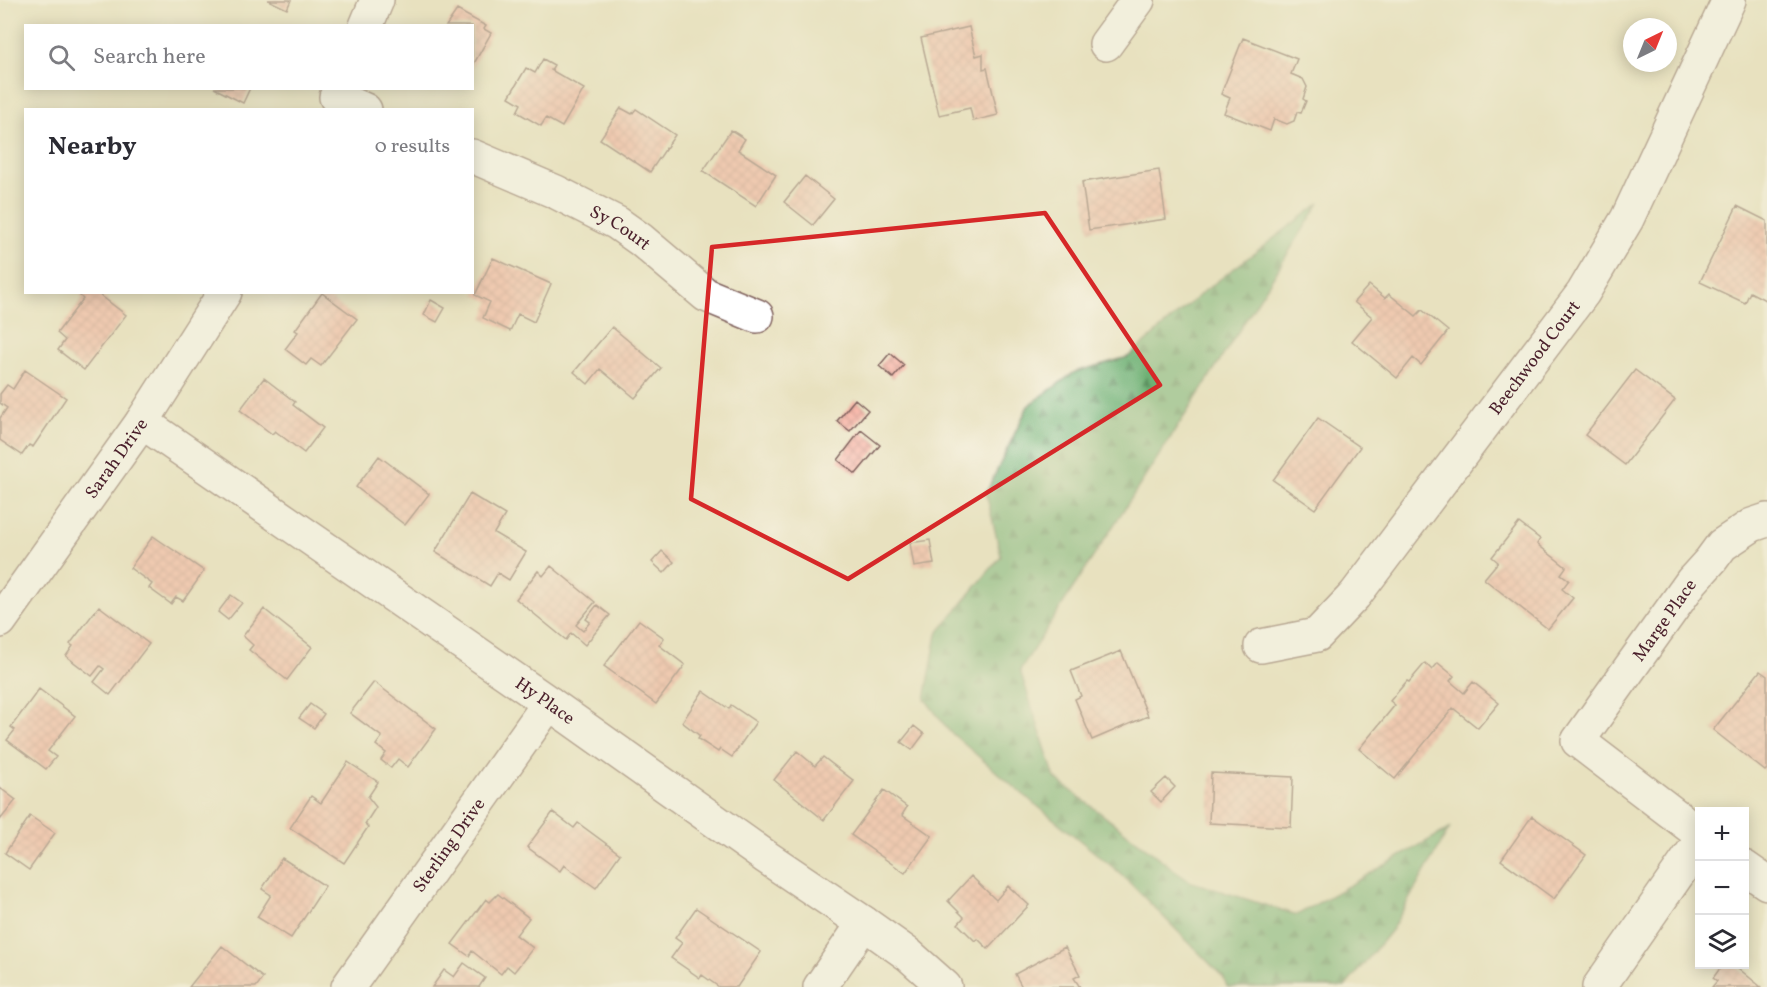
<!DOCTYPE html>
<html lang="en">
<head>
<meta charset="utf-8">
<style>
  :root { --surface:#fff; --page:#f2f2f3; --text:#2b2b33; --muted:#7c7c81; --line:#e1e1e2 }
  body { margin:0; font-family:Vollkorn,serif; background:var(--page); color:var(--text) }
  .controls { position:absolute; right:18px; bottom:18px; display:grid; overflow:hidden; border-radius:0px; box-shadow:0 3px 15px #0003 }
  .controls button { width:54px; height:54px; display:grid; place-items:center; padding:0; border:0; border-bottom:2px solid var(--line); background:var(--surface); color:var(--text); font:30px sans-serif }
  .compass { position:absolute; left:1623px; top:18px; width:54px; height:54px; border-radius:50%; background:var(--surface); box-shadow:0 3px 15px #0003; rotate:43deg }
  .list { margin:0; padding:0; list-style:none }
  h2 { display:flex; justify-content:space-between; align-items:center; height:78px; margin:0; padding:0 24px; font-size:26px }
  h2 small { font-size:20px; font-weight:400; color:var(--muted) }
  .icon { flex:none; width:33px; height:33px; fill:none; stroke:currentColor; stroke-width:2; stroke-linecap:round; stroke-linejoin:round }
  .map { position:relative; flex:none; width:1767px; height:987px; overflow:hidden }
  .search { position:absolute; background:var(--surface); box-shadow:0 3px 15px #0003; left:24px; top:24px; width:450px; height:66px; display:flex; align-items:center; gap:15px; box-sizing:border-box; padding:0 21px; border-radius:0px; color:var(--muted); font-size:22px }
  .panel { position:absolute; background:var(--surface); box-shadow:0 3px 15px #0003; left:24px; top:108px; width:450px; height:186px; border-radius:0px }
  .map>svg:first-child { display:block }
  .forest { fill:url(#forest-firs); stroke:#5c6850; stroke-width:1.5 }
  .building { fill:url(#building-cross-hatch) }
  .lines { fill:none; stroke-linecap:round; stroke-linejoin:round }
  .minor-casing { stroke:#81635f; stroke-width:36 }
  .minor { stroke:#fff; stroke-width:33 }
  .marked { fill:none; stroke:#d62828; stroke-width:4.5; stroke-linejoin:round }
  .labels { text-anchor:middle; stroke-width:4.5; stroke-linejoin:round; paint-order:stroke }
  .street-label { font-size:18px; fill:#4a1f2b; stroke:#fbf7ec }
</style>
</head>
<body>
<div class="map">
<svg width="1767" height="987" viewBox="0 0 1767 987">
  <defs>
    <pattern id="forest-firs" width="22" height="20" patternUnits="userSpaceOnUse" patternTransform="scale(1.5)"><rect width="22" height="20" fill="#6eb174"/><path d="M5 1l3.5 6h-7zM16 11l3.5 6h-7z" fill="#5c8f5f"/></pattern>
    <pattern id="building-cross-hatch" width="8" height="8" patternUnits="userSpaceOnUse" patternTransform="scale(1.5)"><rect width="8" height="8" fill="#f7ab9d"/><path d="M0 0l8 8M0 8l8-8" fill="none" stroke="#ca8b80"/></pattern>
  </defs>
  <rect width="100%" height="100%" fill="#fbf7ec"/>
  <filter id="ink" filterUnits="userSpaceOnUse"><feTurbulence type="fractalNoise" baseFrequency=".0167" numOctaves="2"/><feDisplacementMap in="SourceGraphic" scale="12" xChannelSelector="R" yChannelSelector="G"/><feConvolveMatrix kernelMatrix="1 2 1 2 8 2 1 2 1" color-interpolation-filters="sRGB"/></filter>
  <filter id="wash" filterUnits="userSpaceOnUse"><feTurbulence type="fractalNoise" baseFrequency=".008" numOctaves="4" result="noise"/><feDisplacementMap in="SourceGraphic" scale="24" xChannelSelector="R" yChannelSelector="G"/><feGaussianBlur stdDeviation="1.35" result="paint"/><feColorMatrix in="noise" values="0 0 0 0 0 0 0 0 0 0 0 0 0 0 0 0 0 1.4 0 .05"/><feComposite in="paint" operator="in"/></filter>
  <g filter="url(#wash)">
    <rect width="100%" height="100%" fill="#e8e1bf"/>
    <path class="forest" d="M1320,203l-127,200 -173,267 35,108 134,103 108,34 153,-87 -58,101 -47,58h-118l-3,-9 -104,-105 -106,-86 -65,-56 -24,-32 12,-65 64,-78 -15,-63 42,-87 47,-34 53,-15 75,-65z"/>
    <g id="blocks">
      <path class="building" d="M268,0h23l-4,9z
        M457,10l29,16 -2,3 7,4 -19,34v-41h-26z
        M969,27l7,29 7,-2v15l4,-1 11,47 -25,6 -3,-13 -31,7 -18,-77z
        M1243,38l54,21 -6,15 12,5 4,8 -4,12 3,2 -5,12 -4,-1 -3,9 -7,3 -13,-5 -4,12 -46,-18 6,-15 -9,-4z
        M543,59l11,6 -3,5 33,19 -22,38 -16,-9 -5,8 -24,-14 4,-8 -12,-7 17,-29 9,5z
        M214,88h36l-7,15z
        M621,108l11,6 4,-5 39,26 -25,37 -50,-33z
        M731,130l14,9 -7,11 38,25 -20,31 -53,-35z
        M1159,170l7,49 -77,11 -7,-48z
        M805,176l29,23 -21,26 -29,-23z
        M1737,206l30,15v80l-17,-9 -5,11 -45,-21z
        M493,258l58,26 -17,38 -16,-8 -8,17 -27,-13 7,-16 -15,-7z
        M1369,285l16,13 4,-4 27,22 6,-6 26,21 -27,34 -8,-7 -16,20 -45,-37 20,-24 -18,-15z
        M83,292h13l30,23 -42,55 -26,-20 7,-10 -8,-7 26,-34 -3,-3z
        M322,293l35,26 -36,47 -10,-7 -5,6 -21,-16 13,-17 -3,-2z
        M431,300l14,8 -8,14 -13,-7z
        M612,327l49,41 -26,30 -35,-29 -12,15 -14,-12z
        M890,353l14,12 -11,13 -14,-12z
        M25,370l41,28 -33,49 -4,-2 -7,10 -22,-15v-22l7,-10 -7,-5v-9l7,-9 6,4z
        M1635,370l40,30 -50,65 -40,-30z
        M264,378l31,24 -2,3 30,23 -19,25 -29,-22 -3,3 -32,-24z
        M855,399l13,11 -18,21 -13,-10z
        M1318,418l42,29 -45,62 -42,-29z
        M861,430l19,15 -24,29 -18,-14z
        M379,456l50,38 -24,31 -49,-38z
        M470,494l35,21 -11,18 32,19 -17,28 -11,-7 -8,13 -55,-34z
        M1519,523l21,16 -3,5 29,23 -5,7 8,6 -7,9 11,9 -25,31 -64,-50 14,-17 -6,-5z
        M153,536l51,35 -21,30 -7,-4 -5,7 -22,-16 3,-4 -22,-16z
        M930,540l4,24 -20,3 -4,-24z
        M662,551l12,11 -10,11 -12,-11z
        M551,566l44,36 -19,23 7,6 7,-9 -4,-3 11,-14 13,10 -25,30 -14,-12 -5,7 -50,-41 22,-28 5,5z
        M231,595l11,8 -14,17 -10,-8z
        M99,606l50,38 -39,51 -16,-13 10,-13 -4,-3 -8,10 -26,-20 7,-10 -3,-2z
        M264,609l48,38 -25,33 -38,-30 4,-5 -10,-9z
        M639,620l25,18 -5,7 26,20 -29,39 -52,-38z
        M1121,651l27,65 -56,24 -17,-41 6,-3 -10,-25z
        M1425,663l7,7 6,-7 16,13 -4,5 14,12 9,-11 26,21 -21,25 -25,-20 -58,71 -36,-30 36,-44 -5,-4 17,-20 2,1z
        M1760,671l7,5v93l-2,2 -52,-41z
        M374,682l62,47 -28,38 -10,-8 -7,9 -10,-8 5,-7 -10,-8 6,-8 -32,-24z
        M39,689l36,27 -27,35 8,6 -10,12 -39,-29 8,-10 -4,-3z
        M703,691l26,18 2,-4 25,17 -24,35 -12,-8 -2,3 -20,-13 2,-3 -18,-14z
        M310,704l14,10 -10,14 -15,-10z
        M914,726l10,8 -12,16 -11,-8z
        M797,751l18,15 8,-9 31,24 -30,39 -50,-40z
        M348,762l30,20 -10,15 8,10 -11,17 3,3 -24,36 -54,-35 21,-32 10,7z
        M1211,773l82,4 -2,50 -82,-4z
        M1166,778l9,9 -14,15 -10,-10z
        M0,788l16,12 -16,20z
        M884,790l23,17 -5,8 30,21 -27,37 -54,-38z
        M553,812l21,16 4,-5 42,31 -24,34 -32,-23 -4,6 -33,-24z
        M30,816l25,17 -26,37 -24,-17z
        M1532,816l54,39 -32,44 -53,-39z
        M282,858l43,28 -34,52 -34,-21 14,-22 -9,-6z
        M971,876l25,24 12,-14 21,19 -41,44 -10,-10 -3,2 -17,-17 6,-7 -16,-16z
        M498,894l31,24 -13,17 17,13 -19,24 -7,-6 -6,8 -29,-23 -3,5 -17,-12 34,-45 4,3z
        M696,908l65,44 -24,35h-18l-17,-12 -2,3 -29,-20 11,-15 -7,-5z
        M222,946l41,32 -7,9h-67z
        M1065,947l15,28 -6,3 6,9h-58l-7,-13z
        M464,963l21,15 -6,9h-47l12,-17 10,7z
        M1723,964h10l28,23h-49l5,-6 -4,-3z"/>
    </g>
  </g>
  <g filter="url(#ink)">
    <use href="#blocks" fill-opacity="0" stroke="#81635f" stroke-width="1.5"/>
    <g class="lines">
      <g class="minor-casing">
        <g id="minor">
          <path d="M366,26l11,-26"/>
          <path d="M1106,44l32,-44"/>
          <path d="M336,97l29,13"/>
          <path id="s1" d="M472,156l84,36 61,31 24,17 65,55 51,21"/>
          <path id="s2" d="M142,422l407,281 217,154 98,66 45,32 36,32"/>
          <path id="s3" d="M0,621l142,-199 83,-130"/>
          <path id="s4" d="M1261,646l56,-11 38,-40 228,-302 44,-74 102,-219"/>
          <path id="s5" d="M1700,834l-122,-93 114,-160 19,-21 11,-15 30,-20 15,-5"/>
          <path d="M1744,867l23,16"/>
          <path id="s6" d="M348,987l201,-284"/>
          <path d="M820,987l44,-64"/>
          <path d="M1599,987l101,-145"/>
        </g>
      </g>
      <use href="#minor" class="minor"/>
    </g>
  </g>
  <path d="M0 0H1767V987H0ZM1045,213l115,172 -312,194 -157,-80 21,-252z" fill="#e8e1bf" fill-opacity=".55" fill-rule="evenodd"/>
  <path class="marked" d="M1045,213l115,172 -312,194 -157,-80 21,-252z"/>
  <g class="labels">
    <g class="street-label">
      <text dy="6" stroke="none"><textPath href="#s1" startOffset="165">Sy Court</textPath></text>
      <text dy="6" stroke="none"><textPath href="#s4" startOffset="410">Beechwood Court</textPath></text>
      <text dy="6" stroke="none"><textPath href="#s3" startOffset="200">Sarah Drive</textPath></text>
      <text dy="6" stroke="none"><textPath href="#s5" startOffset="302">Marge Place</textPath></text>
      <text dy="6" stroke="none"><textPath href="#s2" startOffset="490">Hy Place</textPath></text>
      <text dy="6" stroke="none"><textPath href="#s6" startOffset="174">Sterling Drive</textPath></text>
    </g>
  </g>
</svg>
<div class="controls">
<button>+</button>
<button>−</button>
<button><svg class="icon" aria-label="layers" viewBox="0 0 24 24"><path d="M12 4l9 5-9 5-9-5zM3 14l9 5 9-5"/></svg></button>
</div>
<svg class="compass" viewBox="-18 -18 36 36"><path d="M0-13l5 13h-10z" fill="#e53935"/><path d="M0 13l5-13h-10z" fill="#7c7c81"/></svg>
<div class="search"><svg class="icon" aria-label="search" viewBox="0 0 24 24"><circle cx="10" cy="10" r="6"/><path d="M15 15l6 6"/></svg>Search here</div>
<section class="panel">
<h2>Nearby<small>0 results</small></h2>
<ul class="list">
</ul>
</section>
</div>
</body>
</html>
